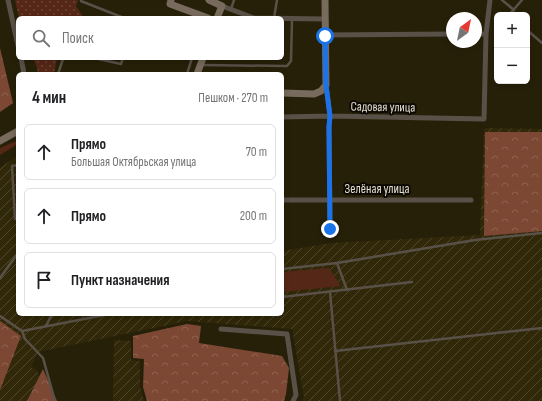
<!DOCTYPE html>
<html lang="ru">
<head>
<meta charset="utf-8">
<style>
  :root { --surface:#fff; --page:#f6f6f6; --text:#202124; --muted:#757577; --line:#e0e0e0 }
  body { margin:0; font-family:"Sofia Sans Condensed",sans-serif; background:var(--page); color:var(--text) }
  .controls { position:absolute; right:12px; top:12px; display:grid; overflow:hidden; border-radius:6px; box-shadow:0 2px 6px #0003 }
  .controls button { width:36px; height:36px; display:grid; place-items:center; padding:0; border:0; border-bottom:1px solid var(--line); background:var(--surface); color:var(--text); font:20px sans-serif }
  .compass { position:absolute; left:446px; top:12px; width:36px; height:36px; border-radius:50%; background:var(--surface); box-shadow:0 2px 6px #0003; rotate:33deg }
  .stop { position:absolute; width:12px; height:12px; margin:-9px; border:3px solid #1a73e8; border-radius:50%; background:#fff }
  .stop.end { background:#1a73e8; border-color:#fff; box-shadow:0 1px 4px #0008 }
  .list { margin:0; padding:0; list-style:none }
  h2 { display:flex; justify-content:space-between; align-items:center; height:52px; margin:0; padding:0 16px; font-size:17px }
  h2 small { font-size:13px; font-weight:400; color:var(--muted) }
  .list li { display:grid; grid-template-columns:26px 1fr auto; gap:12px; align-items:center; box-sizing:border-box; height:56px; margin:0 8px 8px; padding:0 8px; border:1px solid var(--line); border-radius:6px }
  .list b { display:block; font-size:15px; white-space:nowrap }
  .list p { margin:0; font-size:13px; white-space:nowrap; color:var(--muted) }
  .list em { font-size:13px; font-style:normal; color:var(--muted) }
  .icon { flex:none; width:22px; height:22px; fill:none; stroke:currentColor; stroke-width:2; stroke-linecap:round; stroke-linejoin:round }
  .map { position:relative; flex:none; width:542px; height:401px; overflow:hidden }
  .search { position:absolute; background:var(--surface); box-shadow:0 2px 6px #0003; left:16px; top:16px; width:268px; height:44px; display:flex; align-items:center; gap:10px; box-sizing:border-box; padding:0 14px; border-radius:6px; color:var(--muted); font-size:15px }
  .panel { position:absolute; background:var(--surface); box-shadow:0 2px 6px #0003; left:16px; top:72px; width:268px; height:244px; border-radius:6px }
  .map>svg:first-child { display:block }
  .industrial { fill:url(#industrial-furrows) }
  .grass { fill:#552716 }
  .forest { fill:url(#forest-crowns) }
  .park { fill:url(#park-dots) }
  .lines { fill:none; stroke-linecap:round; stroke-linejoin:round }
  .lane { stroke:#595148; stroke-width:2.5 }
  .street { stroke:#595148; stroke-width:5 }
  .secondary { stroke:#786b5e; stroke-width:7 }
  .route { stroke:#1a73e8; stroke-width:5 }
  .labels { text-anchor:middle; stroke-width:4; stroke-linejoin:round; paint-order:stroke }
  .street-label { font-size:13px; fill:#e1ddcf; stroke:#0d0a03 }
</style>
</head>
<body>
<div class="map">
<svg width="542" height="401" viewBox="0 0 542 401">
  <defs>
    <pattern id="industrial-furrows" width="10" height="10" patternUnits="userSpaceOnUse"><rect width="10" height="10" fill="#312809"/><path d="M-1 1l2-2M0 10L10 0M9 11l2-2" fill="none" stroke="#4f472c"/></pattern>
    <pattern id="forest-crowns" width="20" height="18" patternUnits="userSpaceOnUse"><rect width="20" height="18" fill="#7c4834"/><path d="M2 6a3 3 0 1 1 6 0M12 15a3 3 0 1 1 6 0" fill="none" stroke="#8e6250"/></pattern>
    <pattern id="park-dots" width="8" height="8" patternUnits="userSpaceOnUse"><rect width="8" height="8" fill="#552716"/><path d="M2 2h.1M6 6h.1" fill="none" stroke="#6d4637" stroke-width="1.8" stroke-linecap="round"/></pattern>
  </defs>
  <rect width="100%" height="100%" fill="#272009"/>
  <path class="industrial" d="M484,128l58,1v272h-240l2,-4 -12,-68 -105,-8 -149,31 -7,15 6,3 9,31h-46v-233l18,-13v159h264v-63l50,-8 148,-8z
    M114,340l17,1v19l9,1v26l4,14h-31z"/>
  <path class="grass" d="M18,140v4l-18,11v-7z
    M329,268l12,18 -59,6v-20z"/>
  <path class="forest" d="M0,48l13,55 -13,9z
    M485,132h57v99l-58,5z
    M0,321l21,15 -21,54z
    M187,324l14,2 -2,17 83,13 7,12 -3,26 -2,7h-137l-4,-14 1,-28 -11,-1v-22z
    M43,369l14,32h-30z"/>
  <path class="park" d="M15,0h63l-2,6 8,12h-65z
    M33,58h24l-3,16h-16l-1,-6z"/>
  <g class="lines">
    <path class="lane" d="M81,0v1l43,17
      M502,0l12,10
      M231,9l3,-9
      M509,15l13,-15
      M274,18l3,-18
      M527,30l15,13
      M94,58l27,6 2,-6
      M202,65l85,1 4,-5 1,-42
      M58,74l5,-15 2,-1
      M187,74l5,-16
      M18,165l-6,1 3,53h3
      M337,263l10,27
      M282,269l55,-6 138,-23 67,-7
      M0,278l18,-25
      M330,292l10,109
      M282,297l130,-15
      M0,316l22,15 88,-17
      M46,326l6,-12
      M22,331l3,8 18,19 12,43
      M335,351l207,-23"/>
    <path class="street" d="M8,0l10,46
      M222,6l32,12 71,1
      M476,34h10
      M325,35l127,-1
      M21,58l3,16
      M326,85l4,31 -1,11 1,102
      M282,117l48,-1 154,3 2,-85 4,-34
      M282,200h189
      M221,329l66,5 9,61 -3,6"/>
    <path class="secondary" d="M171,0l-1,4 38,14
      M209,0l13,6 -5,12
      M197,74l6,-16
      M282,93l32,1 7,-3 5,-6 -1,-85
      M0,141l18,-10"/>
  </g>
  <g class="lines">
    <path class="route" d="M325,36l1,49 4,31 -1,11 1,102"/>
  </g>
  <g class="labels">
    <g class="street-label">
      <text transform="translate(383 106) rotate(1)" y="5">Садовая улица</text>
      <text x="377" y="193">Зелёная улица</text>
    </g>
  </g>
</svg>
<div class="controls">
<button>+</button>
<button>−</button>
</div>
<svg class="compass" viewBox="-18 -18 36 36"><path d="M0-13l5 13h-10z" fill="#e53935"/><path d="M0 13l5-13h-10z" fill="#757577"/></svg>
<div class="stop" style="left:325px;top:36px"></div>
<div class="stop end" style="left:330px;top:229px"></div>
<div class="search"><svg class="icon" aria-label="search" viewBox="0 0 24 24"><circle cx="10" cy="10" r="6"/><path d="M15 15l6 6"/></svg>Поиск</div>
<section class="panel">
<h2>4 мин<small>Пешком · 270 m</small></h2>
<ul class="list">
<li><svg class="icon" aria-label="ahead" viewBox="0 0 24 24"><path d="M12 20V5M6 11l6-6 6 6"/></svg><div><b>Прямо</b><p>Большая Октябрьская улица</p></div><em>70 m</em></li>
<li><svg class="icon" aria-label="ahead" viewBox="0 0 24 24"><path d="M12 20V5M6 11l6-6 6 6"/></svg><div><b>Прямо</b></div><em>200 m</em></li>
<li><svg class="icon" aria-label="arrive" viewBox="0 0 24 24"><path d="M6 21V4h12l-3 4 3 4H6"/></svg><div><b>Пункт назначения</b></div></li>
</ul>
</section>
</div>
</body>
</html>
